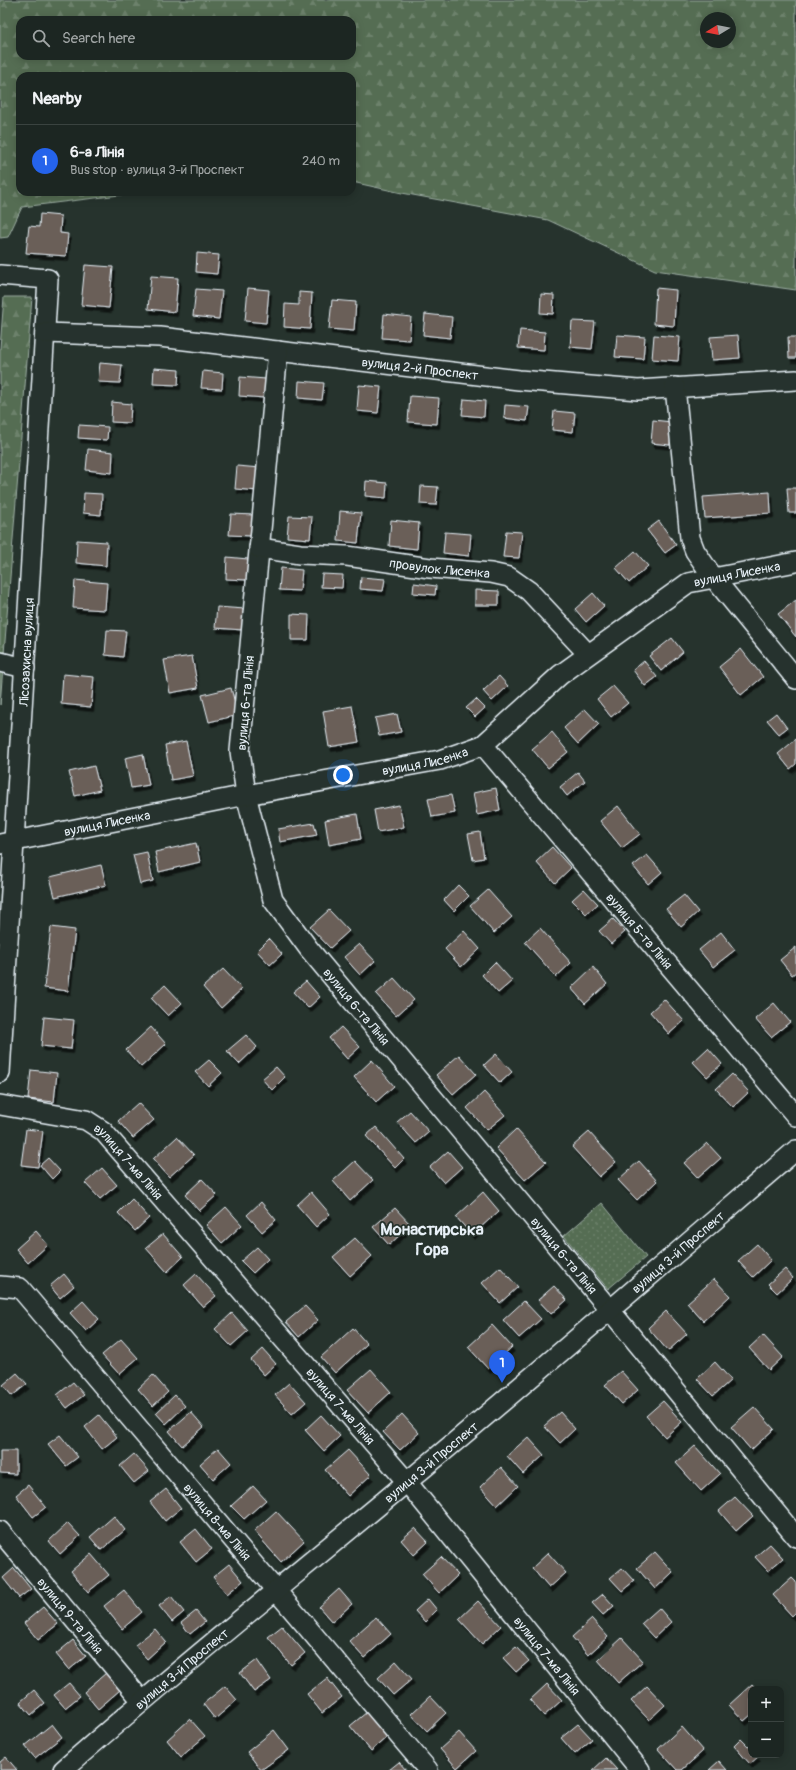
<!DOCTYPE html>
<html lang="en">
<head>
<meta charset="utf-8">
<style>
  :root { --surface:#1c2622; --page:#29322f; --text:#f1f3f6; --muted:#a0a5a5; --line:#3a4340; --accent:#2563eb }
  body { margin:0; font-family:Pangolin,sans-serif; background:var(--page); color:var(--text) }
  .controls { position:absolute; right:12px; bottom:12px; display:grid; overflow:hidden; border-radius:8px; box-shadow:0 2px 10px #0003 }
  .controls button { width:36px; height:36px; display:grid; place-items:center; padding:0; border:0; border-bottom:1px solid var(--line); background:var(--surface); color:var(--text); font:20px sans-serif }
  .compass { position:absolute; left:700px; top:12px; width:36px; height:36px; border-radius:50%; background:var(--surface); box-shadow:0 2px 10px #0003; rotate:260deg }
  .you { position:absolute; left:343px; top:775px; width:14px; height:14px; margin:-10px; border:3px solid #fff; border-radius:50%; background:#1a73e8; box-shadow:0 0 0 6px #1a73e833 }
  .badge { display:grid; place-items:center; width:26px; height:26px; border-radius:50%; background:var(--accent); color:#fff; font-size:13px; font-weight:700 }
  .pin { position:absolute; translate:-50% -33px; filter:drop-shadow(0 1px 2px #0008) }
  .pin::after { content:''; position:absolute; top:21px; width:14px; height:12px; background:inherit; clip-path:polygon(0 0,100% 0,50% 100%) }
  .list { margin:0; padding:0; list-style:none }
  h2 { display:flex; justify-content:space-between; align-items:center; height:52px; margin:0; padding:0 16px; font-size:17px }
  h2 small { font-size:13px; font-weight:400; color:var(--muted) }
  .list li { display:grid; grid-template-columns:26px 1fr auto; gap:12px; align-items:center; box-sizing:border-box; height:72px; padding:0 16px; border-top:1px solid var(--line) }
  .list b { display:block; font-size:15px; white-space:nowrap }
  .list p { margin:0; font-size:13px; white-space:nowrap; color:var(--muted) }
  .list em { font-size:13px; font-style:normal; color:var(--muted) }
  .icon { flex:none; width:22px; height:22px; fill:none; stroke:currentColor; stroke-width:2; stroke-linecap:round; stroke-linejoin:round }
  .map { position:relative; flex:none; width:796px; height:1770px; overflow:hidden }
  .search { position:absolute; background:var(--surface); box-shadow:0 2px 10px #0003; left:16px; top:16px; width:340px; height:44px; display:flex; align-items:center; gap:10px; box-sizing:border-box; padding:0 14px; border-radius:12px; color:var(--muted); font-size:15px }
  .panel { position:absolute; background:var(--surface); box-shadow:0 2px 10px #0003; left:16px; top:72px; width:340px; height:124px; border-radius:12px }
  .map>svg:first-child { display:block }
  .forest { fill:url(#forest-firs); stroke:#9eafa5; fill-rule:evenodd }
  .park { fill:url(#park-dots); stroke:#9eafa5 }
  .building { fill:#6a5e58; stroke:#e8f1f8; filter:url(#shadow) }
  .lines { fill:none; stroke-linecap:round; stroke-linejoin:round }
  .street-casing { stroke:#e8f1f8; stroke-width:22 }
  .street { stroke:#26332d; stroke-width:19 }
  .labels { text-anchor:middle; stroke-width:3.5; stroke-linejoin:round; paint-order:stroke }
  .street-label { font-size:13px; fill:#e8f1f8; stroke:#26332d }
  .district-label { font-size:17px; font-weight:bold; fill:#e8f1f8; stroke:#26332d }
</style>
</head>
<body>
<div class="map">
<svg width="796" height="1770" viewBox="0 0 796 1770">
  <defs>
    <pattern id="forest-firs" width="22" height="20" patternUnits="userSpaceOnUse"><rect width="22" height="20" fill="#556d52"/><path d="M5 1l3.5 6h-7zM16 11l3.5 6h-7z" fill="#6d826c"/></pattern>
    <pattern id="park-dots" width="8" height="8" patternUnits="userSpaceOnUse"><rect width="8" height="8" fill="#556d52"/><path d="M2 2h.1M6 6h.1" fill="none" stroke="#6d826c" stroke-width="1.8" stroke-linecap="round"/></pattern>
    <filter id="shadow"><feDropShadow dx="2.5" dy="4.5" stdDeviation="0" flood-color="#0009"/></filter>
  </defs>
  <rect width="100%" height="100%" fill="#26332d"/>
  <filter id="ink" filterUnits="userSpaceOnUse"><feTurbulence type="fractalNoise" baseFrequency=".025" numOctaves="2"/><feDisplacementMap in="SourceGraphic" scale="8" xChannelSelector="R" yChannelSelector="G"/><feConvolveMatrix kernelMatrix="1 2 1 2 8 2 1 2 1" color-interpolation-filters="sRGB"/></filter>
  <g filter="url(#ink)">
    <path class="forest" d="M0,0h796v290l-141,-20 -107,-50 -146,-27 -50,-11v-106h-332v116h124l-122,15 -14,30 -8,1zM706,18h24v24h-24zM20,20h332v36h-332z
      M4,297h28l-32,408v-357z"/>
    <path class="park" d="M602,1203l44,54 -38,32 -44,-53z"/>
    <path class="building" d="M40,214l21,2 -1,17 8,1 -2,22 -40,-3 3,-27 10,1z
      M197,253l22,2 -2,19 -21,-2z
      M85,265l28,2 -4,41 -28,-3z
      M151,276l27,2 -3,34 -27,-3z
      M248,288l21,2 -3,33 -21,-2z
      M656,288l20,2 -2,36 -20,-2z
      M196,289l26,2 -3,28 -26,-3z
      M299,292l13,1 -2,36 -26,-2 1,-23 14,1z
      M541,294l13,1 -1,19 -13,-1z
      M332,300l24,2 -2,29 -25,-2z
      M384,314l27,3 -2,23 -27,-2z
      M425,314l27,3 -2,21 -27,-3z
      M572,321l23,1 -3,27 -22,-2z
      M520,330l25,2 -1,18 -26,-2z
      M617,335l28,2 -2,22 -28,-2z
      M654,335l26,2 -2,24 -26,-2z
      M738,335l2,23 -28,2 -2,-23z
      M788,337h8v21h-7z
      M100,363l22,2 -2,18 -22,-1z
      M154,368l25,2 -1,15 -25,-1z
      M203,371l20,2 -1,16 -21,-1z
      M240,377l26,2 -2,19 -25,-2z
      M299,381l25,2 -2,17 -24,-2z
      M359,385l22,2 -3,26 -21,-2z
      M410,396l29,2 -2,26 -29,-2z
      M464,399l21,2 -1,16 -22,-2z
      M112,402l19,2 -1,19 -19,-1z
      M505,405l24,2 -2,14 -23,-3z
      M554,411l21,2 -2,19 -21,-2z
      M653,420l19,2 -2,23 -19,-2z
      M79,425l29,2 -1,13 -29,-2z
      M88,449l25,3 -1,21 -26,-3z
      M237,466l23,2 -2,23 -23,-2z
      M366,481l21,2 -1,15 -21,-2z
      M421,486l17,1 -2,18 -16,-1z
      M787,488h9v25h-7z
      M770,492l1,21 -66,5 -2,-21z
      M84,493l18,1 -1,21 -18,-2z
      M340,511l21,2 -3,30 -20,-2z
      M231,514l23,1 -2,21 -23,-1z
      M289,516l23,1 -2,22 -23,-2z
      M391,520l28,3 -2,26 -28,-3z
      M659,521l17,24 -11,8 -18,-23z
      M506,531l16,1 -3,26 -16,-1z
      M445,532l26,2 -2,22 -26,-3z
      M77,540l30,2 -1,24 -30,-3z
      M635,551l13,15 -19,17 -13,-15z
      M227,557l21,2 -1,21 -21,-1z
      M281,568l21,2 -2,21 -21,-1z
      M322,574l21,1 -1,13 -21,-1z
      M361,577l24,2 -2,12 -23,-2z
      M75,580l32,3 -2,27 -32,-2z
      M414,583l22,3 -1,9 -22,-2z
      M475,590l24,1v14h-24z
      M593,593l11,13 -18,16 -11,-13z
      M796,600v37l-18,-23z
      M217,607l28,2 -2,21 -28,-2z
      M291,614l18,1 -1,25h-17z
      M107,630l19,1 -3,26 -18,-2z
      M672,638l11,14 -22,19 -12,-15z
      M741,649l22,28 -22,18 -22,-28z
      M192,656l6,32 -28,5 -6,-33z
      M644,661l13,16 -12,9 -12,-16z
      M63,674l31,3 -3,30 -30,-3z
      M499,676l9,10 -16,15 -9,-10z
      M613,686l15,17 -17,14 -14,-18z
      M231,688l7,27 -29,7 -7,-27z
      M476,699l9,9 -10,9 -9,-9z
      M352,706l7,36 -30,5 -6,-36z
      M585,709l14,15 -21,20 -14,-16z
      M776,713l11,15 -8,6 -12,-14z
      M397,714l4,18 -22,4 -4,-18z
      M552,732l16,20 -20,16 -16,-19z
      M796,739v25l-6,5 -12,-15z
      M186,741l7,35 -22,4 -6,-35z
      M143,754l6,31 -18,3 -6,-30z
      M94,766l6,24 -25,6 -6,-24z
      M578,772l7,9 -18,15 -7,-9z
      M496,788l4,22 -23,5 -4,-22z
      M451,795l4,18 -23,4 -4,-18z
      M399,805l5,22 -26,5 -4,-22z
      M618,806l22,28 -18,14 -22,-27z
      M357,814l4,25 -32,6 -4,-25z
      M314,823l3,12 -37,7 -2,-13z
      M480,832l4,26 -11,2 -5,-26z
      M196,843l4,19 -41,10 -4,-20z
      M552,847l19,21 -16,15 -19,-21z
      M147,852l6,29 -13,3 -7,-29z
      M647,855l15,17 -14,12 -15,-18z
      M101,865l5,20 -51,12 -5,-20z
      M458,885l11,11 -15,15 -10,-11z
      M584,889l14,15 -12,10 -14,-14z
      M488,890l24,27 -18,16 -24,-27z
      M684,895l14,17 -17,15 -15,-18z
      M329,910l20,21 -19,17 -20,-21z
      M613,919l12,13 -14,12 -12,-13z
      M51,927l24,3 -7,61 -24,-3z
      M540,928l31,35 -15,14 -31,-35z
      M464,931l16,18 -19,18 -16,-18z
      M721,932l14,18 -22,17 -14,-17z
      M269,939l13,15 -12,11 -13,-14z
      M359,944l16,17 -15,14 -16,-18z
      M796,947v25l-4,3 -12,-15z
      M495,962l17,19 -14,12 -16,-18z
      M593,967l14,17 -22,20 -14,-16z
      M223,969l19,20 -21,19 -18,-21z
      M394,978l20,22 -18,16 -20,-22z
      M306,981l14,16 -12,11 -15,-16z
      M165,985l17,18 -14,13 -17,-18z
      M664,999l20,22 -15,13 -19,-22z
      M774,1003l16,19 -19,15 -16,-18z
      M44,1017l30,3 -3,29 -30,-3z
      M151,1027l15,17 -25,23 -15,-17z
      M341,1027l19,20 -13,12 -18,-21z
      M246,1035l11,12 -18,17 -12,-13z
      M708,1048l14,16 -15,13 -14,-15z
      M496,1054l16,18 -12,11 -16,-18z
      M459,1055l17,19 -23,20 -17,-19z
      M209,1060l13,13 -14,13 -13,-14z
      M372,1060l22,26 -18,16 -22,-25z
      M276,1067l9,10 -13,13 -10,-11z
      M31,1070l26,3 -3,29 -26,-3z
      M732,1074l17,18 -16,15 -17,-18z
      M484,1092l21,23 -18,15 -20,-22z
      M138,1103l16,17 -21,18 -15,-17z
      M410,1111l19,21 -13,11 -19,-21z
      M376,1127l28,32 -9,9 -29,-32z
      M26,1129l17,2 -5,36 -17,-2z
      M516,1129l30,33 -21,18 -29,-32z
      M589,1132l27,30 -17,15 -27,-30z
      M177,1137l17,18 -25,22 -16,-18z
      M707,1143l14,15 -23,20 -14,-15z
      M448,1151l14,16 -18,16 -14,-16z
      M48,1158l12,13 -8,8 -12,-14z
      M355,1161l18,19 -23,21 -17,-20z
      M639,1161l18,20 -20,19 -19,-20z
      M102,1168l15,17 -17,14 -15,-16z
      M202,1179l15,16 -18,16 -14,-16z
      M311,1192l19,22 -14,13 -19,-22z
      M483,1192l16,19 -27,24 -16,-18z
      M132,1199l17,19 -14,13 -17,-18z
      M261,1202l15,18 -14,12 -15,-17z
      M226,1207l16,18 -20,18 -16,-18z
      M395,1208l16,17 -22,20 -16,-18z
      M36,1231l12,14 -20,18 -12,-14z
      M163,1234l20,23 -16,15 -21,-24z
      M355,1238l17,18 -22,20 -17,-19z
      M757,1244l14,16 -18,17 -15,-16z
      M257,1247l11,12 -15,14 -12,-12z
      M500,1267l18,20 -18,16 -18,-20z
      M785,1269l8,9 -16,15 -9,-9z
      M64,1274l10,12 -14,12 -10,-12z
      M196,1274l20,22 -13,11 -19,-22z
      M714,1279l16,17 -27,25 -16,-18z
      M554,1286l13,14 -16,14 -13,-14z
      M83,1301l16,18 -13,12 -16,-18z
      M524,1301l17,18 -22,19 -16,-18z
      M305,1306l13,14 -19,17 -13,-15z
      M666,1311l21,23 -19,17 -20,-23z
      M232,1313l16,18 -17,15 -16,-17z
      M492,1325l20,22 -24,22 -20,-22z
      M353,1328l14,16 -32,29 -14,-16z
      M763,1335l20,22 -14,13 -20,-22z
      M121,1339l17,19 -19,16 -17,-19z
      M263,1349l13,15 -12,11 -13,-15z
      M715,1362l16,18 -18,16 -16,-17z
      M371,1369l20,23 -23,21 -21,-23z
      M621,1371l17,19 -16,14 -17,-19z
      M17,1373l10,11 -15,12 -9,-11z
      M153,1375l15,17 -15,14 -15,-17z
      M73,1382l11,13 -17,13 -10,-13z
      M289,1383l17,19 -14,12 -17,-19z
      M175,1395l10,11 -19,18 -10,-11z
      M663,1401l19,21 -17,15 -19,-21z
      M754,1407l20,22 -23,21 -20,-23z
      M191,1412l13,15 -22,19 -13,-15z
      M560,1412l15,17 -15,14 -16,-17z
      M402,1414l17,19 -19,17 -17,-18z
      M99,1415l18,22 -15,12 -17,-22z
      M321,1415l19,21 -16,15 -19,-21z
      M60,1435l18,22 -12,9 -18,-22z
      M528,1437l16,18 -21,19 -16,-18z
      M695,1446l25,28 -19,17 -25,-28z
      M218,1448l13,15 -18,16 -13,-15z
      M348,1450l23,25 -23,21 -23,-26z
      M0,1451h16v23l-16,-1z
      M134,1454l15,17 -15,12 -14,-17z
      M501,1467l17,19 -21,20 -17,-19z
      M28,1485l18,22 -13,10 -17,-22z
      M253,1486l13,14 -22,19 -13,-13z
      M166,1489l15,19 -16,13 -15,-19z
      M735,1497l18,19 -17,15 -17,-20z
      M276,1511l28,30 -23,21 -27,-31z
      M114,1516l11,14 -24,20 -11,-13z
      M68,1523l12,13 -20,18 -11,-13z
      M415,1528l13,14 -14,13 -13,-15z
      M196,1529l16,20 -16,13 -16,-20z
      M770,1544l13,14 -15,13 -13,-14z
      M655,1552l18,20 -18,17 -18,-21z
      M548,1553l18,20 -17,15 -17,-20z
      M91,1554l18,21 -21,17 -17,-21z
      M441,1557l17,18 -19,18 -17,-19z
      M229,1564l14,17 -16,13 -14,-17z
      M14,1568l17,21 -12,9 -16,-20z
      M622,1568l12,13 -12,10 -12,-13z
      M792,1578l4,4v30l-4,4 -19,-21z
      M339,1589l13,15 -20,18 -13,-15z
      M124,1590l18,22 -20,17 -18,-23z
      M603,1594l11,12 -11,9 -11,-12z
      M171,1596l13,16 -12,10 -13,-16z
      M428,1599l9,11 -12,12 -10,-11z
      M478,1601l23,25 -19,18 -23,-25z
      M43,1607l15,17 -20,16 -14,-17z
      M659,1608l12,14 -17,16 -13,-14z
      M196,1611l9,11 -15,12 -9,-11z
      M376,1617l15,17 -27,24 -15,-17z
      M592,1619l16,18 -20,18 -16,-18z
      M282,1626l23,27 -14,12 -23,-28z
      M155,1629l11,13 -19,17 -12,-14z
      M622,1638l21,23 -25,22 -20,-23z
      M73,1640l13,16 -17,14 -13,-16z
      M516,1647l13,14 -13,11 -13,-14z
      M257,1660l14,20 -17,12 -14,-19z
      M396,1661l16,18 -19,16 -15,-17z
      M106,1673l14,17 -22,19 -14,-17z
      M327,1678l15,19 -20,16 -15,-19z
      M69,1683l11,13 -15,12 -11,-13z
      M547,1684l15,16 -18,16 -14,-16z
      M752,1684l5,5h-6v26l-7,6 -15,-16z
      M225,1686l12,14 -22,19 -12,-15z
      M647,1686l18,19 -16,15 -18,-19z
      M34,1690l11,13 -14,12 -11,-13z
      M430,1696l16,17 -19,18 -16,-17z
      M367,1712l20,25 -16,14 -21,-25z
      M190,1719l15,17 -24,21 -14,-17z
      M52,1724l10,13 -27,21 -10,-12z
      M578,1724l14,15 -17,15 -14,-16z
      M682,1727l21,24 -21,19h-5l-19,-21z
      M274,1730l15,20 -28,20 -14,-18z
      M459,1732l17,19 -19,17 -17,-19z
      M741,1739l10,10v6h5l2,2 -8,7 -16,-18z
      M6,1757l11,13h-17v-8z
      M606,1758l11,12h-24z
      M719,1761l8,9h-18z
      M399,1762l7,8h-17z"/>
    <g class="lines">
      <g class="street-casing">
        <g id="street">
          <path d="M0,275l48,4 -48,794"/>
          <path id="s1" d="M45,333l115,4 359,43 119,10 158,-10"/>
          <path id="s2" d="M278,351l-38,400 6,44 27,105 36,49 301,361 186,227"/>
          <path d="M675,387l15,151 5,13 18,26 83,102"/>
          <path id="s3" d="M259,548l41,6 47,2 83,12 61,5 18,4 20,14 59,63"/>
          <path d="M0,662l25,6"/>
          <path id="s4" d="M483,745l313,371"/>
          <path id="s5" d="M0,844l246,-49 194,-35 43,-15 77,-70 128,-92 108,-21"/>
          <path id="s6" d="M0,1105l86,15 17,11 304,351 233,288"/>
          <path id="s7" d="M0,1286l20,2 408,482"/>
          <path id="s8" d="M0,1531l142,170"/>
          <path id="s9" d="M63,1770c112,-99 229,-192 344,-288 131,-109 260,-221 389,-332"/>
        </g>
      </g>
      <use href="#street" class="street"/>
    </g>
  </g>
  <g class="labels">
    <g class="street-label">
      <text dy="5" stroke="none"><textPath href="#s1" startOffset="377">вулиця 2-й Проспект</textPath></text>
      <text dy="5" stroke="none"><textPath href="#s3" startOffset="182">провулок Лисенка</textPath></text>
      <text dy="5" stroke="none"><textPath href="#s5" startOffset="805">вулиця Лисенка</textPath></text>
      <text transform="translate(26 652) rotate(-87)" y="5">Лісозахисна вулиця</text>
      <text transform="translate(245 703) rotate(-85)" y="5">вулиця 6-та Лінія</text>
      <text dy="5" stroke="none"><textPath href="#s5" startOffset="433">вулиця Лисенка</textPath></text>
      <text dy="5" stroke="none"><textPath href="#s5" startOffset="109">вулиця Лисенка</textPath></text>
      <text dy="5" stroke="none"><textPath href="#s4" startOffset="243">вулиця 5-та Лінія</textPath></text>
      <text dy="5" stroke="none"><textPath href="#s2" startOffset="690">вулиця 6-та Лінія</textPath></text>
      <text dy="5" stroke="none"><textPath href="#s6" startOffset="147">вулиця 7-ма Лінія</textPath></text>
      <text dy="5" stroke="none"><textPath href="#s9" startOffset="804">вулиця 3-й Проспект</textPath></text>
      <text dy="5" stroke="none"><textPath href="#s2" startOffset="1014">вулиця 6-та Лінія</textPath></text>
      <text dy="5" stroke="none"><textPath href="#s6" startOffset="471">вулиця 7-ма Лінія</textPath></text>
      <text dy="5" stroke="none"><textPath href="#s9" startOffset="480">вулиця 3-й Проспект</textPath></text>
      <text dy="5" stroke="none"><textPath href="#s7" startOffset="326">вулиця 8-ма Лінія</textPath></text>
      <text dy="5" stroke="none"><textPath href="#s8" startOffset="110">вулиця 9-та Лінія</textPath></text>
      <text dy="5" stroke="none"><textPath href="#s6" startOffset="795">вулиця 7-ма Лінія</textPath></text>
      <text dy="5" stroke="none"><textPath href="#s9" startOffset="156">вулиця 3-й Проспект</textPath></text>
    </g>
    <g class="district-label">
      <text x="432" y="1235">Монастирська<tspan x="432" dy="20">Гора</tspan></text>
    </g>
  </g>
</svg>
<div class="controls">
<button>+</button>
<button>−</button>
</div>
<svg class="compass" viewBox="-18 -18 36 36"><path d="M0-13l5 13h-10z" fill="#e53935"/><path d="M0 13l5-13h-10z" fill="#a0a5a5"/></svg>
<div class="you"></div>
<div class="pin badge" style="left:502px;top:1383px">1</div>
<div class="search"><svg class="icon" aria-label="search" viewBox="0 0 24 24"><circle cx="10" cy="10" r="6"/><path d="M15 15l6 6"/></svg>Search here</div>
<section class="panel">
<h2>Nearby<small></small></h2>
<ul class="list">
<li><span class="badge">1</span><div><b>6-а Лінія</b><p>Bus stop · вулиця 3-й Проспект</p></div><em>240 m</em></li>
</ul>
</section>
</div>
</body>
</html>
